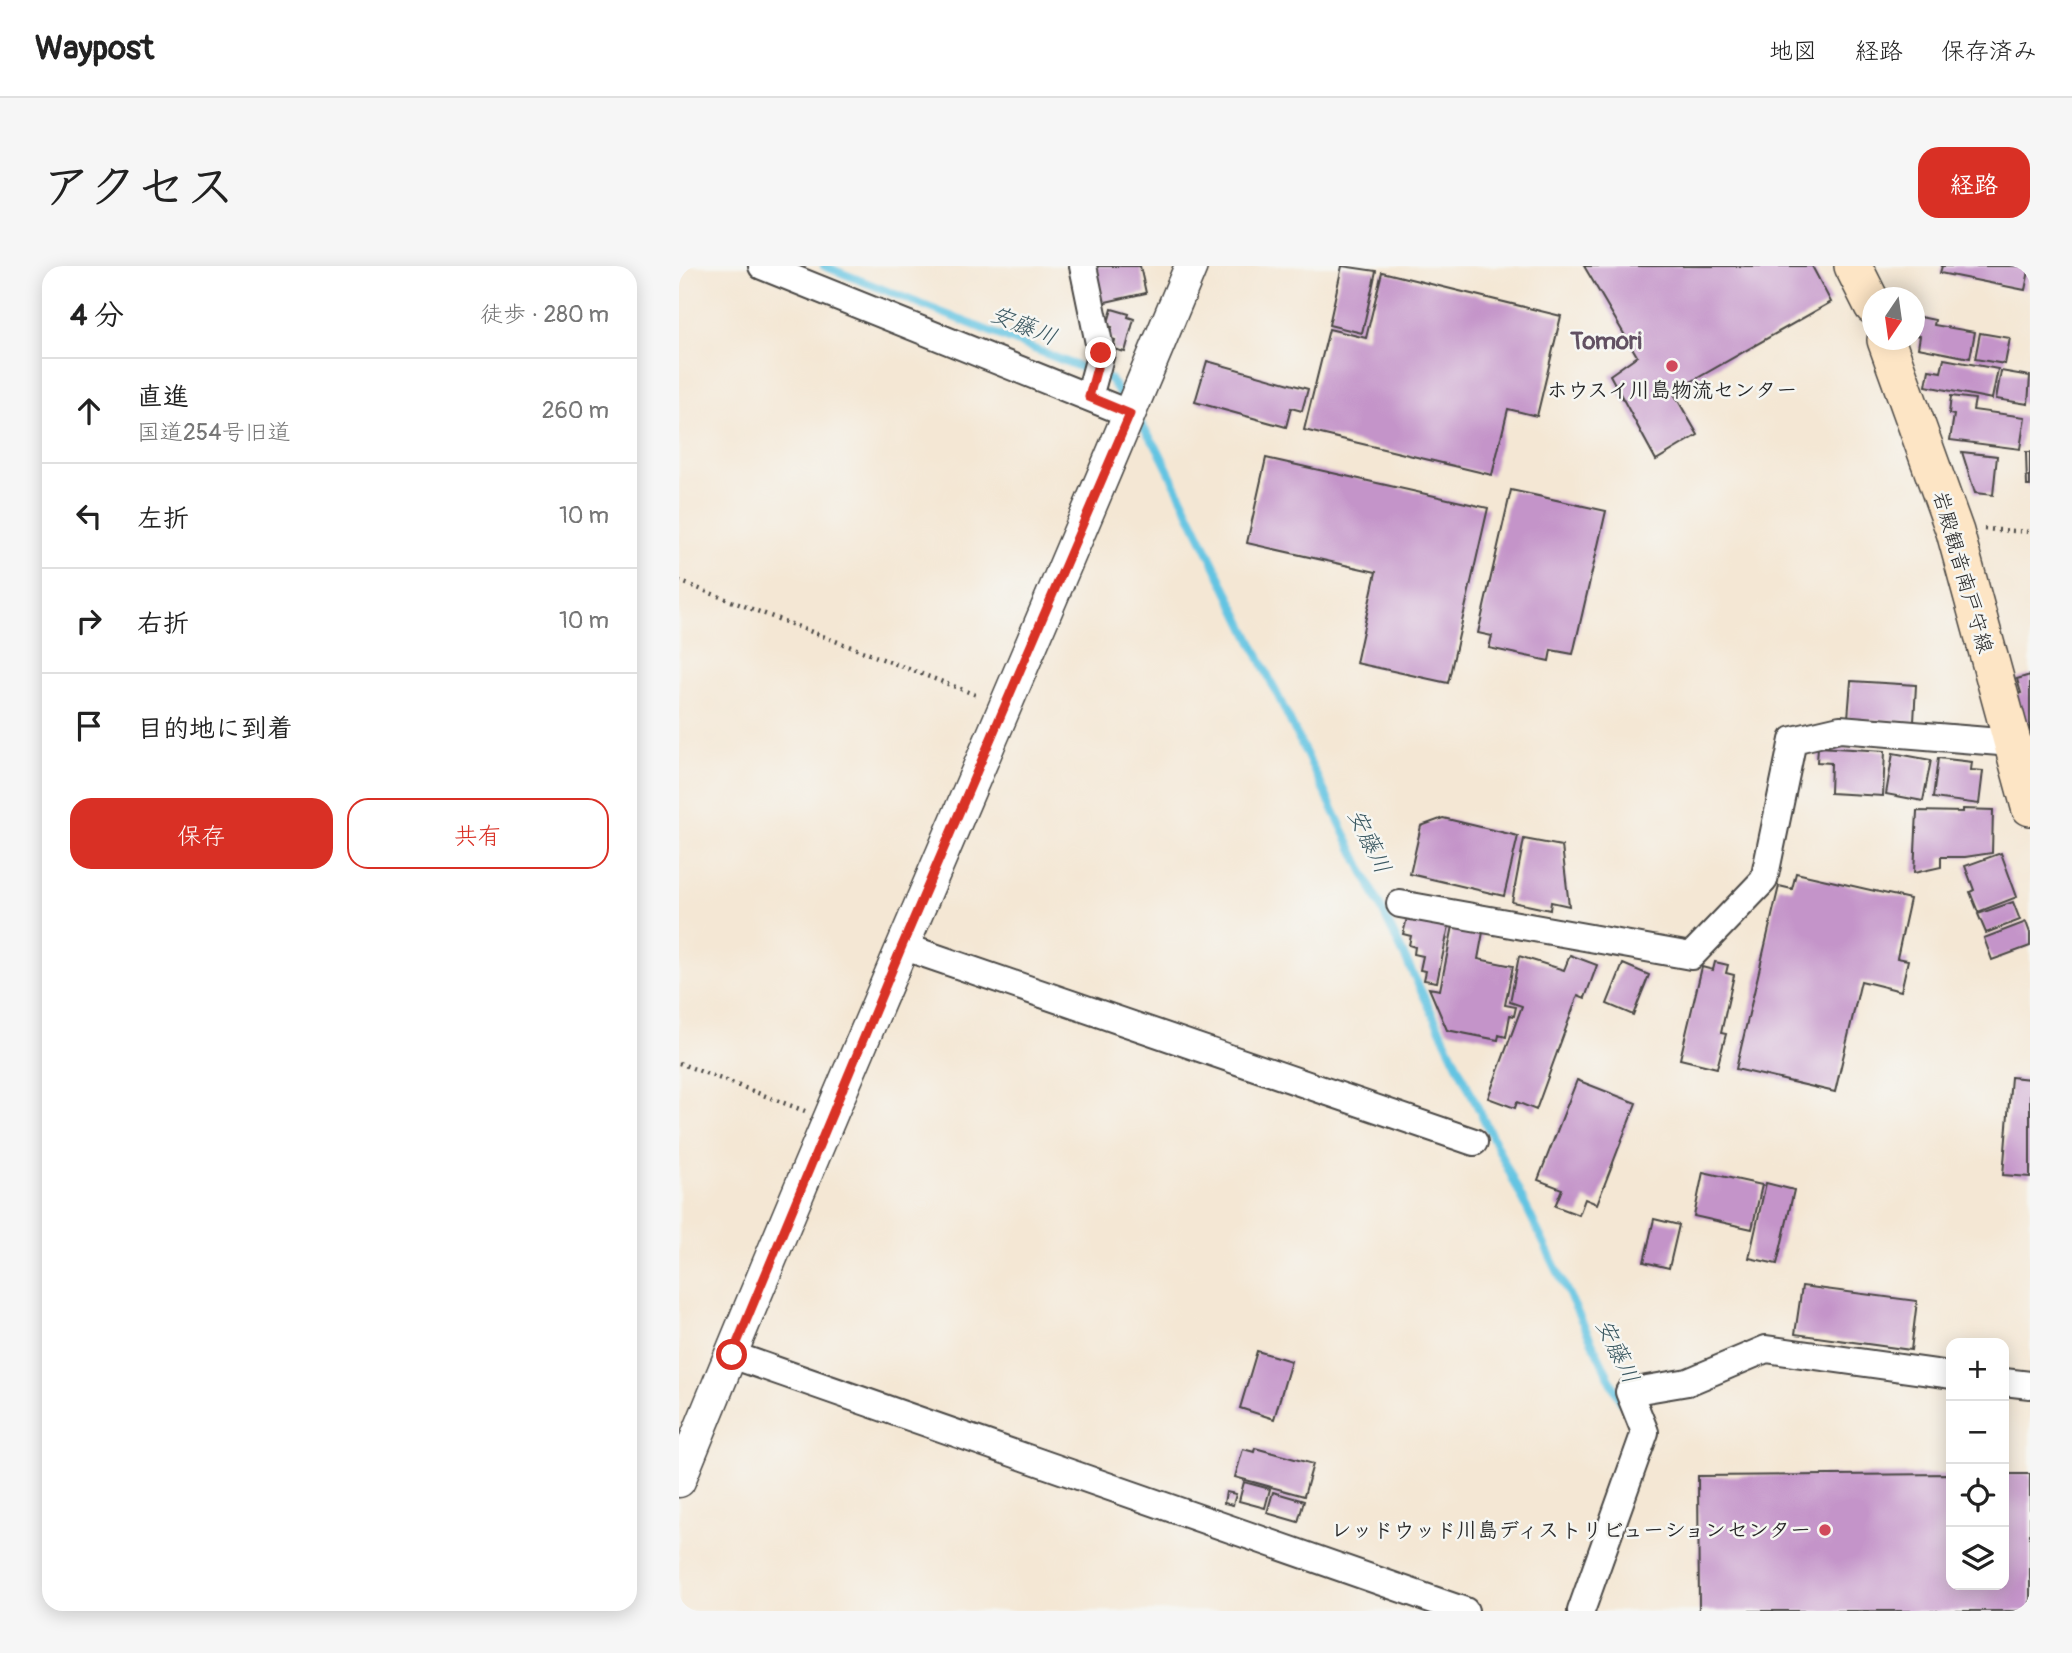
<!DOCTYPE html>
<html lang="ja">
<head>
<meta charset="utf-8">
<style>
  :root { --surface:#fff; --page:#f6f6f6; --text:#222; --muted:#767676; --line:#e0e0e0; --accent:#d93025 }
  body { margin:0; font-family:Pangolin,"Klee One",sans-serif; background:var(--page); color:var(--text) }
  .controls { position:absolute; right:21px; bottom:21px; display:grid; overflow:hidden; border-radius:14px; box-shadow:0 4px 18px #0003 }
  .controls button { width:63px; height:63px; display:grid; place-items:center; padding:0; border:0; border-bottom:2px solid var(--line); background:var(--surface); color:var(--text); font:35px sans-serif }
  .compass { position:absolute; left:1183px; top:21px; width:63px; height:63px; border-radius:50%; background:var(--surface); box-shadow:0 4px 18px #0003; rotate:193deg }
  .stop { position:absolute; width:21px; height:21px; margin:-16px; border:5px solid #d93025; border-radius:50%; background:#fff }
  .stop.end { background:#d93025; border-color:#fff; box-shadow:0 2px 7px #0008 }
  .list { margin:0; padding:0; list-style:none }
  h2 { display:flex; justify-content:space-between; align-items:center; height:91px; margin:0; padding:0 28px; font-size:30px }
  h2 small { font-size:23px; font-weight:400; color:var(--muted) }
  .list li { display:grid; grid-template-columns:46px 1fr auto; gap:21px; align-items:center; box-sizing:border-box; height:105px; padding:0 28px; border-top:2px solid var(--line) }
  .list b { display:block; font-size:26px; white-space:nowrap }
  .list p { margin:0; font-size:23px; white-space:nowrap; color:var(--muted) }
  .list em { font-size:23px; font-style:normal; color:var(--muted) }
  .actions { display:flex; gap:14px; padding:21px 28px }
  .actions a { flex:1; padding:16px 0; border:2px solid var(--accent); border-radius:21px; text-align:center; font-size:24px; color:var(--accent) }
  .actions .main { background:var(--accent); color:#fff }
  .icon { flex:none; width:38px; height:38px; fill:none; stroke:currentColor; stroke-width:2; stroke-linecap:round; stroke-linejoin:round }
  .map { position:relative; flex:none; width:1351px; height:1345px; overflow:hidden; border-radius:21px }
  header { display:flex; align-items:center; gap:42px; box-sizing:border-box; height:98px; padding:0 35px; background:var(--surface); border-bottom:2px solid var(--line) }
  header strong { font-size:33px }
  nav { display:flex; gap:38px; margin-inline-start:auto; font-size:24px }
  .intro { display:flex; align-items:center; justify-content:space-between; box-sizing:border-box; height:168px; padding:0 42px }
  h1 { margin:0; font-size:49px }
  .button { padding:18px 32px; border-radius:21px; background:var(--accent); color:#fff; font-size:24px; font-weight:700 }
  main { display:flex; gap:42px; padding:0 42px }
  aside { flex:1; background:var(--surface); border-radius:21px; box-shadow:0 4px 18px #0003 }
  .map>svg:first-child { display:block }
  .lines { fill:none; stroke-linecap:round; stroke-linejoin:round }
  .stream { stroke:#64c4e2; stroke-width:8 }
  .building { fill:#c494c9 }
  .minor-casing { stroke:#494744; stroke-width:30 }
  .tertiary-casing { stroke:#494744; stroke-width:35 }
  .secondary-casing { stroke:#494744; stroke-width:40 }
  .path { stroke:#494744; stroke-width:4.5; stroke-dasharray:2 5; stroke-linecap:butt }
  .minor { stroke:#fff; stroke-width:26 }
  .tertiary { stroke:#fff; stroke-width:32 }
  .secondary { stroke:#fde5c5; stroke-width:37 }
  .route { stroke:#d93025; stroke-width:9 }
  .poi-dot { fill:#d1495b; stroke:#f6f6f2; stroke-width:2.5 }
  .labels { text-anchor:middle; stroke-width:5; stroke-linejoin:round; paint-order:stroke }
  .poi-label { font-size:21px; font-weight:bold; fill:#2b2b2b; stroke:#f6f6f2 }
  .street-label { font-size:21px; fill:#2b2b2b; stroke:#f6f6f2 }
  .water-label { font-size:23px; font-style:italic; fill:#3c5962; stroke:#f6f6f2 }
  .quarter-label { font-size:24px; font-weight:bold; fill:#615062; stroke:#f6f6f2 }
</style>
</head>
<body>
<header>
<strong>Waypost</strong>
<nav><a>地図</a><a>経路</a><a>保存済み</a></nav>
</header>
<div class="intro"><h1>アクセス</h1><a class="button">経路</a></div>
<main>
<aside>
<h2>4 分<small>徒歩 · 280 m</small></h2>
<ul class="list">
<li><svg class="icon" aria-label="ahead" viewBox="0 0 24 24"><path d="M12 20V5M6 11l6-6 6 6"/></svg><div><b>直進</b><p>国道254号旧道</p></div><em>260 m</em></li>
<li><svg class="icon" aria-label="left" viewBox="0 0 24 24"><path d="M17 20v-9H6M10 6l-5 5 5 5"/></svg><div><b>左折</b></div><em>10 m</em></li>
<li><svg class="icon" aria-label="right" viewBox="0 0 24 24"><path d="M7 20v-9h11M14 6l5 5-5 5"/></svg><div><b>右折</b></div><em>10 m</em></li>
<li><svg class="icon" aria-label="arrive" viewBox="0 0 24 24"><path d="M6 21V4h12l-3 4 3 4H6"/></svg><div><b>目的地に到着</b></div></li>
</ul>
<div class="actions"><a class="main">保存</a><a>共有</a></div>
</aside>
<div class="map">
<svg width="1351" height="1345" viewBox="0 0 1351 1345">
  <rect width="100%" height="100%" fill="#f6f6f2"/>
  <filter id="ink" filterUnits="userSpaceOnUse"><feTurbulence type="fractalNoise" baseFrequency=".0143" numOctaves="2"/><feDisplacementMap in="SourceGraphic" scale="14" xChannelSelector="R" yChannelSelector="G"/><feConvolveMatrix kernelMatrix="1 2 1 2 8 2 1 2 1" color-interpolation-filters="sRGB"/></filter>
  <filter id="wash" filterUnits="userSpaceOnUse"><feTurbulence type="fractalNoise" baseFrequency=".00686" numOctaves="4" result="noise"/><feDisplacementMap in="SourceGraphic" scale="28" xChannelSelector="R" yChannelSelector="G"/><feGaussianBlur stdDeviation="1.57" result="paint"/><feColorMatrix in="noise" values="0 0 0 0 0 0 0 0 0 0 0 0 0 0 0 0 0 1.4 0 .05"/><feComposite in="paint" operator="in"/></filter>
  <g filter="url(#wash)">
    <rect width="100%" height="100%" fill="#f4e7d4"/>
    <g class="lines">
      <path class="stream" d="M145,0l286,113 15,23
        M458,152l21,31 463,953"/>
    </g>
    <g id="blocks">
      <path class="building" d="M414,0h47l6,27 -45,10z
        M663,0l34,5 -14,62 -33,-8z
        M905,0h228l19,36 -158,90 25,43 -42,25 -46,-85 27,-19z
        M1263,0h88l-5,24 -85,-17z
        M703,6l179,44 -24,100 -29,-7 -16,66 -188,-45 25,-101 37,9z
        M433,43l17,5 -1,3 6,2 -9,33 -12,-3 2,-9 -6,-2 3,-11 -5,-1z
        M1236,50l20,4 -1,5 41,7 -5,26 -52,-10 2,-12 -5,-1z
        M1301,67l30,5 -5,26 -30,-5z
        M1265,93l54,10 -6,30 -66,-13 3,-16 12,2z
        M528,95l101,28 -6,22 -11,-3 -5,19 -91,-25z
        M1322,105l29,5 -2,28 -32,-5z
        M1272,130l24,3 -2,11 52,7 -5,32 -70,-9 4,-25 -5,-1z
        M1283,186l35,4 -4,39 -18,-2z
        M1347,186h4v34h-3z
        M587,192l222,50 -40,175 -92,-20 20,-91 -129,-29z
        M832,224l95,21 -33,143 -22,-4 -2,11 -60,-13 3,-12 -14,-3z
        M1351,409v62h-1l-14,-43 6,-1 -4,-14z
        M1172,415l65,4 -2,37 -66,-4z
        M1139,481l67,4 -2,45 -53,-3 1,-30 -14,-1z
        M1214,487l38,7 -8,41 -37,-7z
        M1259,492l34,4 -1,8 12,1 -4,33 -46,-6z
        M1284,543l30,1 -1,43 -27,4h-24v10l-27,6 3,-62 46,1z
        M764,552l75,18 -14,60 -94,-22 11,-48z
        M845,573l38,7 7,60 -18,-4 -1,8 -38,-8z
        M1322,587l16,44 -39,15 -8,-20 4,-2 -9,-24z
        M1117,607l114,26 -13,59 11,2 -7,31 -40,-10 -26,111 -99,-23 43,-183 13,3z
        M1334,636l7,18 -34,13 -8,-19z
        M728,652l42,8 -12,56 -13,-2 2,-9 -6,-1 3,-14 -9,-2 1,-7 -6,-2 2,-9 -8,-2z
        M1347,656l4,11v13l-38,14 -8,-22z
        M774,660l30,6 -5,27 35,7 -8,39 11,2 -2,9 -4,-1 -4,22 -7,-2 -1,5 -51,-10 -18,-42 11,2z
        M891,689l27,10 -12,33 -7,-3 -42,115 -19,-8 -2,6 -27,-10 34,-92 -12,-4 9,-46 45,14z
        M1036,696l13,3 -2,8 8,2 -13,58 5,1 -9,34 -37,-9 22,-92 11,3z
        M944,698l26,11 -16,40 -26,-11z
        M1332,811l19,2v98l-27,-2z
        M898,814l59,23 -39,101 -12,-5 -6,16 -24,-9 7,-17 -24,-9z
        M1024,906l59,13 -10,44 -58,-13z
        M1087,917l28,7 -17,74 -28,-6z
        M975,953l25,6 -10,43 -25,-6z
        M1123,1020l115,15 -6,49 -116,-16z
        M578,1085l34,10 -17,58 -34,-11z
        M576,1182l58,16 -9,32 -69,-19 8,-28 11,3z
        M1272,1208v111h53v-111h26v137h-331l-1,-135z
        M565,1216l26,7 -5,19 -26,-7z
        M547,1226l10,2 -3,11 -9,-2z
        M594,1226l31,9 -6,21 -31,-9z"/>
    </g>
  </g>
  <g filter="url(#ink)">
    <use href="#blocks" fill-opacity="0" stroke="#494744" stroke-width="2"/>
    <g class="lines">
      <g class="minor-casing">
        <path id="minor" d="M83,0l368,148
          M404,0l18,87 -12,44
          M721,638l291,52 73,-76 29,-140 47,-11 172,14
          M223,680l572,196
          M53,1089l733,256
          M1325,1116l26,3
          M902,1345l64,-179 -16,-40 59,-10 78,-33 185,26"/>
      </g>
      <g class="tertiary-casing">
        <path id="tertiary" d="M0,1215c165,-407 344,-809 512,-1215"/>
      </g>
      <g class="secondary-casing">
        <path id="secondary" d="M1174,0l20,40
          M1207,74l69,192 75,275"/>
      </g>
      <path class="path" d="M1305,263l46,3
        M0,315l300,115
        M0,797l126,48"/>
      <use href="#minor" class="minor"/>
      <use href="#tertiary" class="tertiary"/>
      <use href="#secondary" class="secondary"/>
    </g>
  </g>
  <g class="lines" filter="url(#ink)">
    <path class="route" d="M53,1089l170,-409 228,-532 -41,-17 12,-44"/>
  </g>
  <g class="poi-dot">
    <circle cx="993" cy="100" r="7"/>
    <circle cx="1146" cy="1264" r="7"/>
  </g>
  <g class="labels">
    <g class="poi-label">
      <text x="993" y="131">ホウスイ川島物流センター</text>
      <text x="1132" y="1271" text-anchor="end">レッドウッド川島ディストリビューションセンター</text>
    </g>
    <g class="street-label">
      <text transform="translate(1284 306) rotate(74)" y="7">岩殿観音南戸守線</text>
    </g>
    <g class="water-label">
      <text transform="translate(345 59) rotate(22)" y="8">安藤川</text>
      <text transform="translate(691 575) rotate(64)" y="8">安藤川</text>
      <text transform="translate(939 1085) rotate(64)" y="8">安藤川</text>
    </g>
    <g class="quarter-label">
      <text x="927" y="83">Tomori</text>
    </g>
  </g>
</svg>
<div class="controls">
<button>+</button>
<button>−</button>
<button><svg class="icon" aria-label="locate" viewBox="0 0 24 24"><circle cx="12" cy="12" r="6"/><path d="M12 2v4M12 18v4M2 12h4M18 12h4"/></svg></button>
<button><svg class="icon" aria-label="layers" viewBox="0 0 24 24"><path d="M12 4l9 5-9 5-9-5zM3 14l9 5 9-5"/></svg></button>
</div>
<svg class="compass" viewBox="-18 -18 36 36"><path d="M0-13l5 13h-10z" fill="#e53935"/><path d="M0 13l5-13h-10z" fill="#767676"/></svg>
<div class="stop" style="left:53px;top:1089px"></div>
<div class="stop end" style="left:422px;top:87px"></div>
</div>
</main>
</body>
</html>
